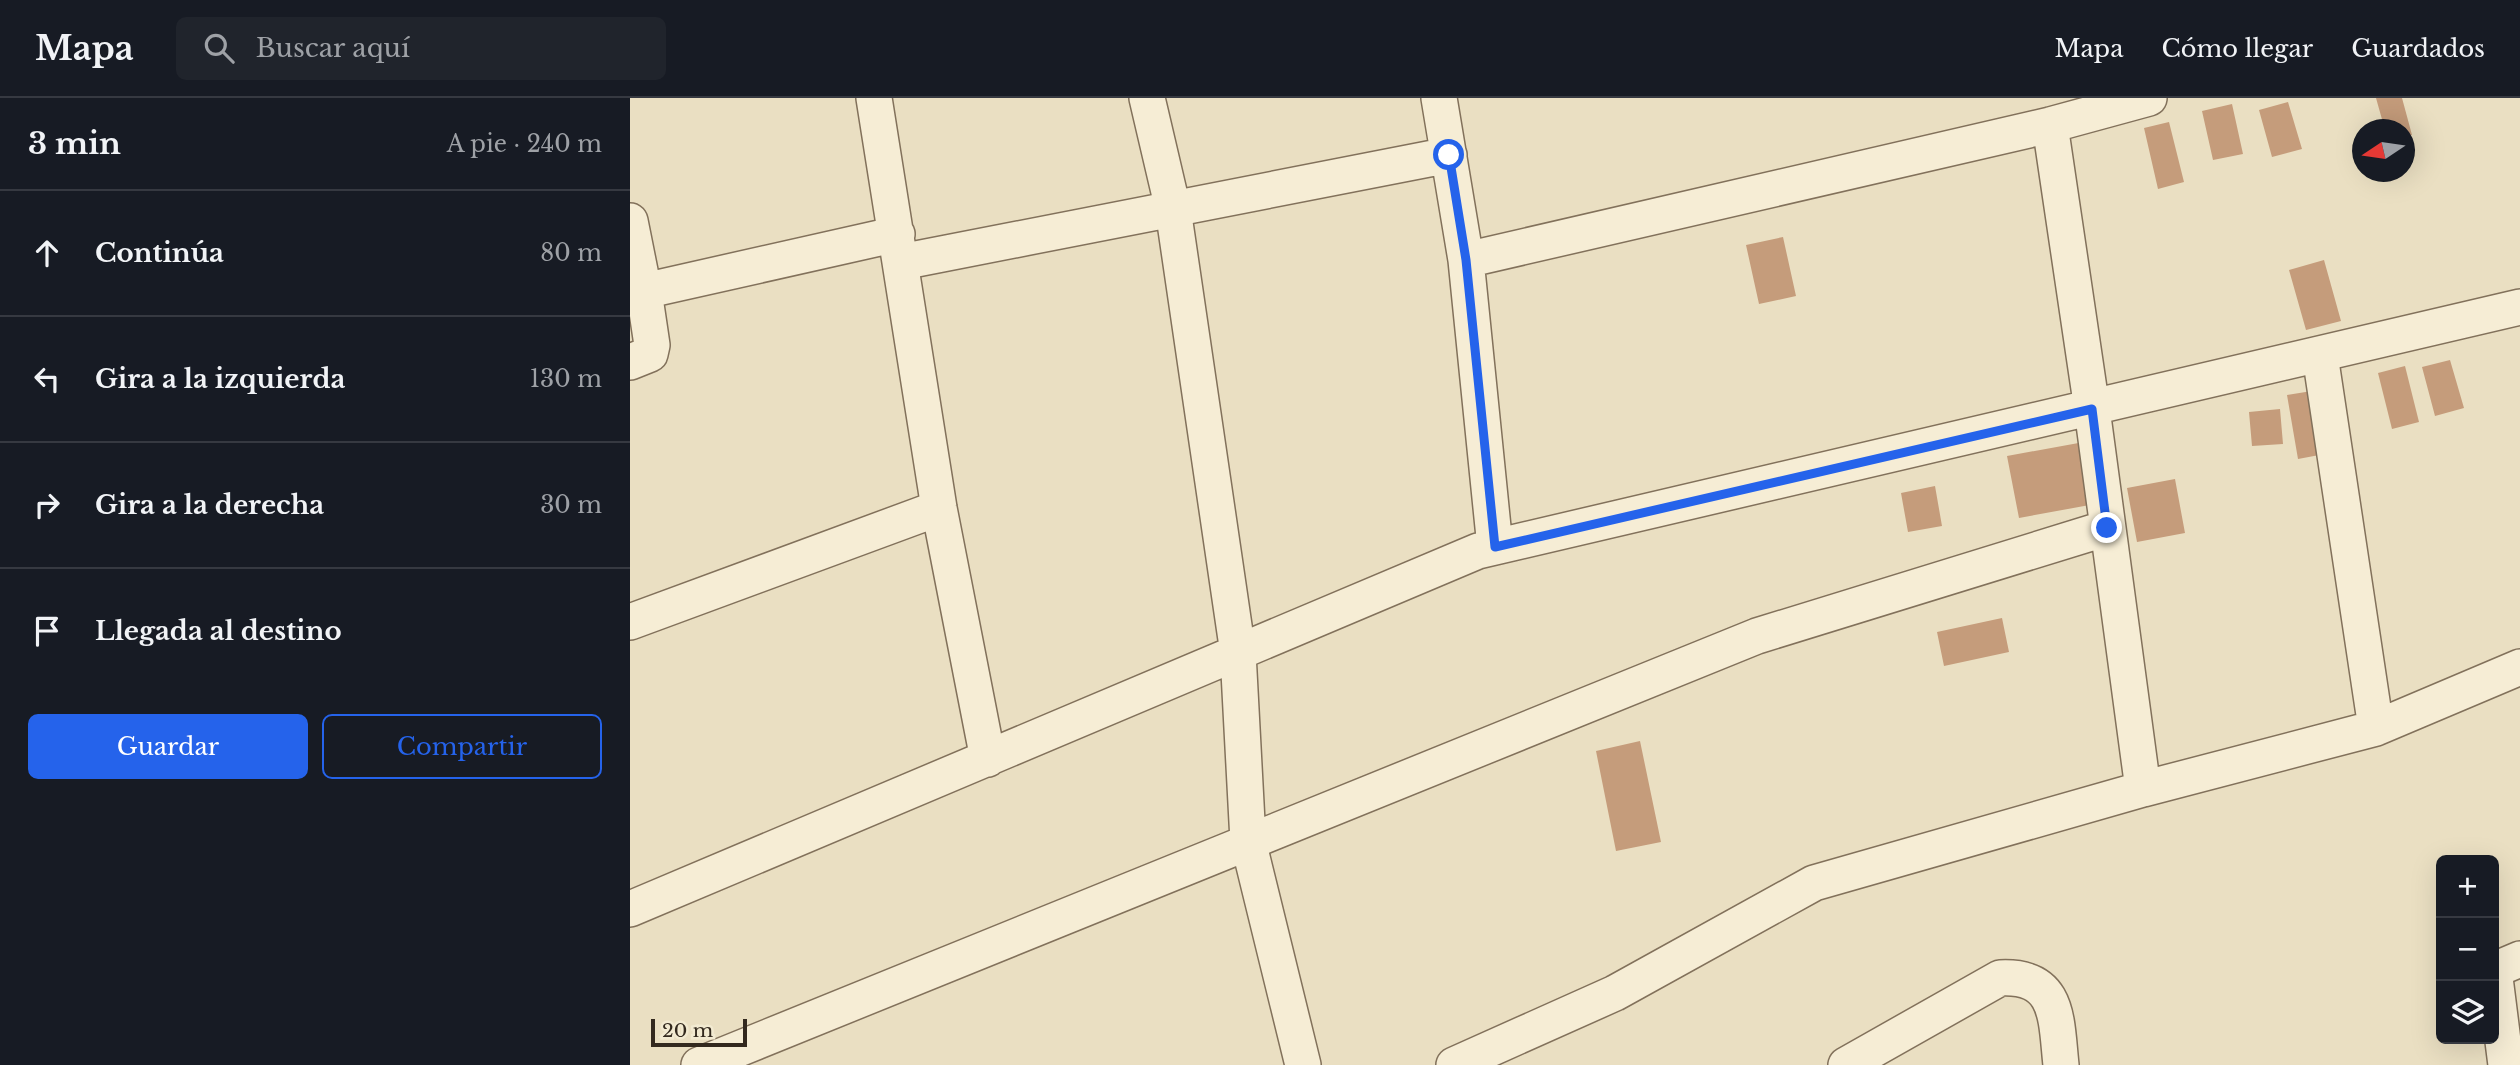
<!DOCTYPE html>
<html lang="es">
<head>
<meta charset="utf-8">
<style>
  :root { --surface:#171b24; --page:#20242c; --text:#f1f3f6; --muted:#9ea1a6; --line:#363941; --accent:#2563eb }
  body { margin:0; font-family:"Libre Baskerville",serif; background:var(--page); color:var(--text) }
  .controls { position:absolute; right:21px; bottom:21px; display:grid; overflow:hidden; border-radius:10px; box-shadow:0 7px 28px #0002 }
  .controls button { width:63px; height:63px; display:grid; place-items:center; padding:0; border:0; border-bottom:2px solid var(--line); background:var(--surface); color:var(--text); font:35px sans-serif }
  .compass { position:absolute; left:1722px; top:21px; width:63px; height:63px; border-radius:50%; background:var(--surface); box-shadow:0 7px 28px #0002; rotate:257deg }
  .scale { position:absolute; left:21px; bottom:18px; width:96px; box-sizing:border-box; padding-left:7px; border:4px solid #33291e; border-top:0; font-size:19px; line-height:24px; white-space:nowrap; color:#33291e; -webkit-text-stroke:5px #f2ead1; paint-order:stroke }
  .stop { position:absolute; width:21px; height:21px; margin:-16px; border:5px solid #2563eb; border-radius:50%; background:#fff }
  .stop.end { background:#2563eb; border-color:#fff; box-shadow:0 2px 7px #0008 }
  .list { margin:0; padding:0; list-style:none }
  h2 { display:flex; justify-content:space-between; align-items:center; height:91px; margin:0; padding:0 28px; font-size:30px }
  h2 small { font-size:23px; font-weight:400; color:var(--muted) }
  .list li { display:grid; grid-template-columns:46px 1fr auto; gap:21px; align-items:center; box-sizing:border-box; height:126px; padding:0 28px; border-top:2px solid var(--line) }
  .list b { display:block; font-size:26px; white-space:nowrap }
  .list em { font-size:23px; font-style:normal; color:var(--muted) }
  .actions { display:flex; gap:14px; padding:21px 28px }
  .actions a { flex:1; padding:16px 0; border:2px solid var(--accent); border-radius:10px; text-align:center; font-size:24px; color:var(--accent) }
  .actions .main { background:var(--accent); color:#fff }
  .icon { flex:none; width:38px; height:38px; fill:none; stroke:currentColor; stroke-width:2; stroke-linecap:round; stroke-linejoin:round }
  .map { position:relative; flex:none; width:1890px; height:967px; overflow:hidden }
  header { display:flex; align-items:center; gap:42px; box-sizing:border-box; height:98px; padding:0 35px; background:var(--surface); border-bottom:2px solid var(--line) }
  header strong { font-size:33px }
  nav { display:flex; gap:38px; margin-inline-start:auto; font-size:24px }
  .search { width:490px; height:63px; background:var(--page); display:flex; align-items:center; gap:18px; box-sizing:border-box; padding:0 24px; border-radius:10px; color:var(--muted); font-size:26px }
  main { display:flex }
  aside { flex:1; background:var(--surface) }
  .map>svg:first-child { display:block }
  .building { fill:#c59c7b }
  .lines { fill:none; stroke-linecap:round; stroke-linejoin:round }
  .minor-casing { stroke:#82715b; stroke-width:38 }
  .minor { stroke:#f6edd5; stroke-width:35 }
  .route { stroke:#2563eb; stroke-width:9 }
</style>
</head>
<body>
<header>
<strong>Mapa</strong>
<div class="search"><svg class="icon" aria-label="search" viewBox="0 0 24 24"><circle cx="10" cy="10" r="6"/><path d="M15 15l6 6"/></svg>Buscar aquí</div>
<nav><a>Mapa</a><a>Cómo llegar</a><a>Guardados</a></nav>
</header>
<main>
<aside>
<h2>3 min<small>A pie · 240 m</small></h2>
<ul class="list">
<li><svg class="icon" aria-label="ahead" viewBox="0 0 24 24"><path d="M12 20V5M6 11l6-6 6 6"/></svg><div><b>Continúa</b></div><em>80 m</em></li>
<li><svg class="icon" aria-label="left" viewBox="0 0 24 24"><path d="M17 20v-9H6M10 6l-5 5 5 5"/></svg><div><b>Gira a la izquierda</b></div><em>130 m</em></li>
<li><svg class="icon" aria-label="right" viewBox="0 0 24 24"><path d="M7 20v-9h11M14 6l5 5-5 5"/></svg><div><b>Gira a la derecha</b></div><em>30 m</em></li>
<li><svg class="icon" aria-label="arrive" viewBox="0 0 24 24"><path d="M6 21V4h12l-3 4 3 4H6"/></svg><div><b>Llegada al destino</b></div></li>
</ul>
<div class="actions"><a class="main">Guardar</a><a>Compartir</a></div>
</aside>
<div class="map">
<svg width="1890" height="967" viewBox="0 0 1890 967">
  <rect width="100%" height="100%" fill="#eadfc2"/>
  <path class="building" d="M1746,0h26l10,37 -8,2v-7h-19z
    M1658,4l14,47 -30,8 -13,-47z
    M1602,6l11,50 -30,6 -11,-49z
    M1539,24l15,60 -26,7 -14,-61z
    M1153,139l13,59 -37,8 -13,-59z
    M1694,162l17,61 -35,9 -17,-60z
    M1820,262l14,48 -29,8 -13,-49z
    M1775,268l14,56 -27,7 -14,-56z
    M1688,292l12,63 -32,6 -11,-64z
    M1650,311l3,35 -31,2 -3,-34z
    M1454,344l11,62 -76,14 -12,-62z
    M1545,381l10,54 -48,9 -10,-54z
    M1305,388l7,40 -34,6 -7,-39z
    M1372,520l7,34 -65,14 -7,-34z
    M1010,643l21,101 -45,9 -20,-100z"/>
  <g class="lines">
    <g class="minor-casing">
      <path id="minor" d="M244,0l65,410 49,251
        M517,0l26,111 65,444 10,188 55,224
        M809,0l27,162 29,287
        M1420,27l42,284 51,380
        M0,123l14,70 253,-57
        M836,162l584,-135 99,-27
        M271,164l548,-107
        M1690,257l56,373
        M0,264l20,-8 2,-9 -8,-54
        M0,524l309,-114
        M0,811l848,-358 1042,-244
        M69,967l1058,-429 350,-108
        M824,967l161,-72 199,-110 329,-94 233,-61 144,-61
        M1216,967l154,-87c60,-3 56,42 61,87
        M1876,967l-12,-95 26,-11"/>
    </g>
    <use href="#minor" class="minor"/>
  </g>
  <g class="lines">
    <path class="route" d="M819,57l17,105 29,287 597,-138 15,119"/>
  </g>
</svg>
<div class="controls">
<button>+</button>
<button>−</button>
<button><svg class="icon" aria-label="layers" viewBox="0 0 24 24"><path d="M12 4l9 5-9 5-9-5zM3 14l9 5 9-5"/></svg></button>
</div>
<svg class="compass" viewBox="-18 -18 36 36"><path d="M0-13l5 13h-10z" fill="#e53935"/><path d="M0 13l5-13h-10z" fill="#9ea1a6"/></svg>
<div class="scale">20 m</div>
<div class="stop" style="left:819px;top:57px"></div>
<div class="stop end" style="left:1477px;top:430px"></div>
</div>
</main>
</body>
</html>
